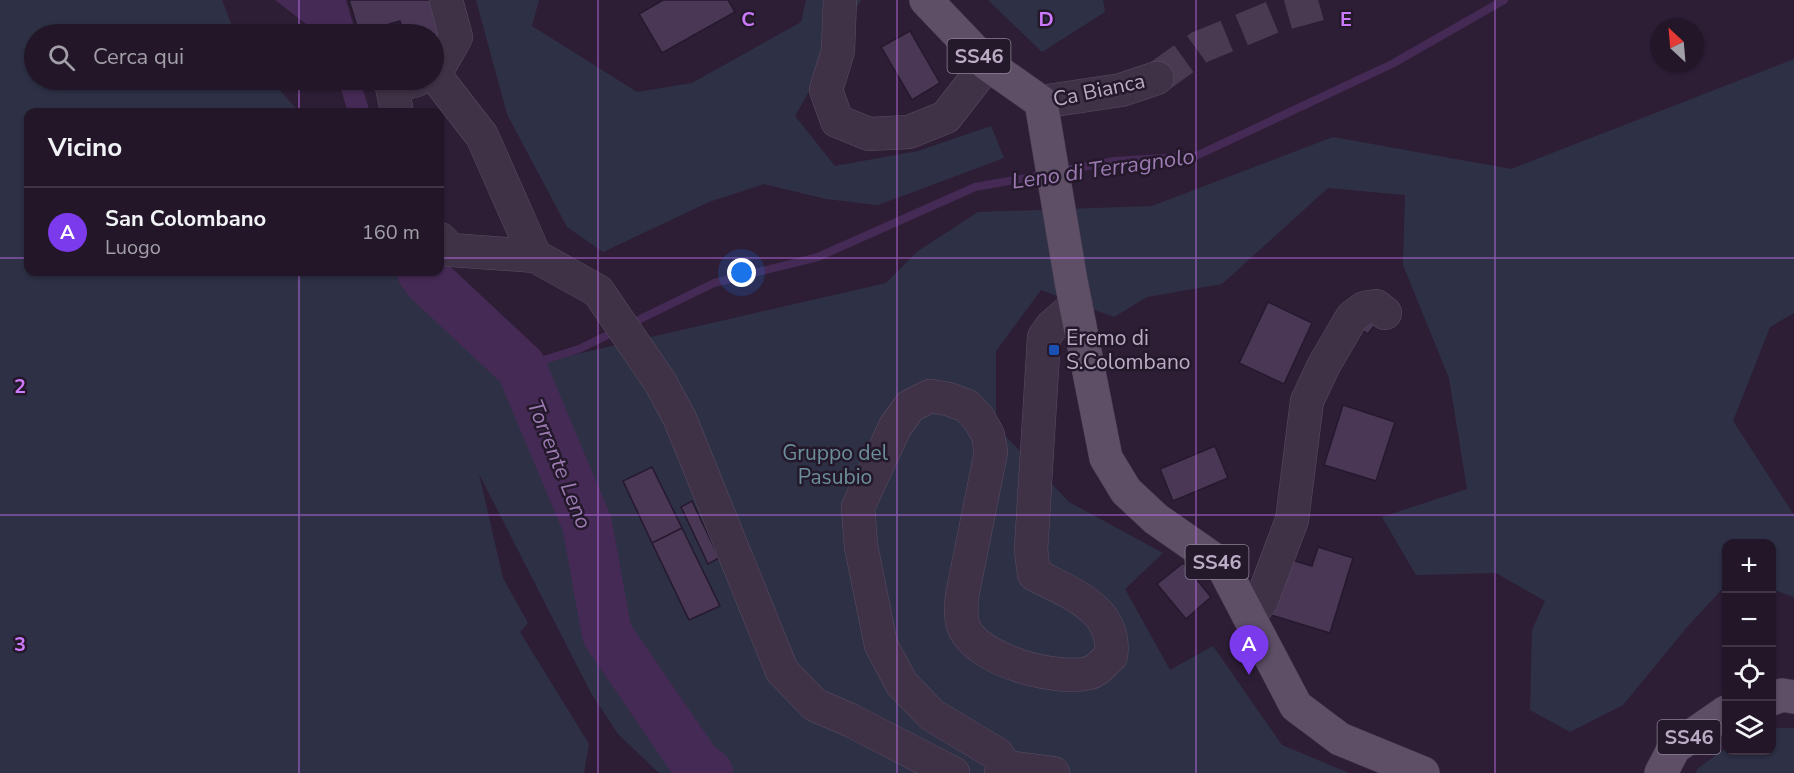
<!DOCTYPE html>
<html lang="it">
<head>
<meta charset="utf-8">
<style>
  :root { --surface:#221628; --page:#2e2334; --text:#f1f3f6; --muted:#a29fa8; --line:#3f3545; --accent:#7c3aed }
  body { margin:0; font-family:"Nunito Sans",sans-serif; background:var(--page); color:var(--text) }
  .controls { position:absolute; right:18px; bottom:18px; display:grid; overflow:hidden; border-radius:12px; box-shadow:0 2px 4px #0004 }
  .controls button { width:54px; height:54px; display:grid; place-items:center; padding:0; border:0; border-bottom:2px solid var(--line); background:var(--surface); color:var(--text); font:30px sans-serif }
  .compass { position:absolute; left:1650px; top:18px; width:54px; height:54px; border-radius:50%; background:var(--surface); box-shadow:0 2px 4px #0004; rotate:334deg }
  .you { position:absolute; left:742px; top:273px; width:21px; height:21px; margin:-15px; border:4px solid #fff; border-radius:50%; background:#1a73e8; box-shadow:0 0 0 9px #1a73e833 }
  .badge { display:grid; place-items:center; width:39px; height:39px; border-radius:50%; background:var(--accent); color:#fff; font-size:20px; font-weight:700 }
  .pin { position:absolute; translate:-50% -50px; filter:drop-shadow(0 2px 3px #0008) }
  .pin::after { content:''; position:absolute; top:32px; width:21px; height:18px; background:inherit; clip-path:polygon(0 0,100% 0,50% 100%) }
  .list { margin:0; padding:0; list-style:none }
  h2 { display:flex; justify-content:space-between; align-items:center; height:78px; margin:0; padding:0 24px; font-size:26px }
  h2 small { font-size:20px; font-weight:400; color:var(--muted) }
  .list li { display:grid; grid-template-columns:39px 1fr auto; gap:18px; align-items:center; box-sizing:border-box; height:90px; padding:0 24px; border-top:2px solid var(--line) }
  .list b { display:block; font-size:22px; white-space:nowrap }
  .list p { margin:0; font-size:20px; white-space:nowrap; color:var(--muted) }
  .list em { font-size:20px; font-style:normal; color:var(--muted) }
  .icon { flex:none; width:33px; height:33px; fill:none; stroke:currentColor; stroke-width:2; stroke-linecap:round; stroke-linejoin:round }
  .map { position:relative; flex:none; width:1794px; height:773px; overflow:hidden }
  .search { position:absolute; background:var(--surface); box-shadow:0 2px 4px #0004; left:24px; top:24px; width:420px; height:66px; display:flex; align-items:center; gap:15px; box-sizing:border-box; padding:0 21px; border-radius:33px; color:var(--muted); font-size:22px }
  .panel { position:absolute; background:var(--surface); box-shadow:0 2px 4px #0004; left:24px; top:108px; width:420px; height:168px; border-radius:12px }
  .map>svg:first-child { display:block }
  .green { fill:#2e3146 }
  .water { fill:#452a55 }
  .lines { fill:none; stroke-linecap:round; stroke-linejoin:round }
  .stream { stroke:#452a55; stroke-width:8 }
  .river { stroke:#452a55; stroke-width:50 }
  .building { fill:#493755; stroke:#26192d; stroke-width:1.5 }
  .minor-tunnel { stroke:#493a52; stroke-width:33; stroke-dasharray:33 16; stroke-linecap:butt }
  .minor-casing { stroke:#5a4c62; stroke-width:34 }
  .major-casing { stroke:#483b50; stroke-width:34 }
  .minor { stroke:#3f3247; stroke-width:33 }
  .major { stroke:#5e4f67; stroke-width:33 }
  .grid { fill:none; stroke:#cd79fb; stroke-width:1.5; stroke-opacity:0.55 }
  .transit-dot { fill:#1a4fb4; stroke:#24182b; stroke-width:2 }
  .labels { text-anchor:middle; stroke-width:5; stroke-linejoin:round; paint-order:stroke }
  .shield { fill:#24182b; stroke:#8e7f96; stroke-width:1.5 }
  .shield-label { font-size:20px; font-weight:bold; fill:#bbabc4 }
  .street-label { font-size:21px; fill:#bbabc4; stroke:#24182b }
  .poi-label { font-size:21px; fill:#bbabc4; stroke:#24182b; text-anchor:start }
  .park-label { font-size:21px; fill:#6b8e9a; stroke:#24182b }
  .water-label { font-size:22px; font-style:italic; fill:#9c7ab2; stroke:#24182b }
  .grid-label { font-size:20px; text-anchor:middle; font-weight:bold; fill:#cd79fb; stroke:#24182b; stroke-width:5; stroke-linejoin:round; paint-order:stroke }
</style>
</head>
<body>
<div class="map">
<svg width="1794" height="773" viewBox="0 0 1794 773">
  <rect width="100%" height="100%" fill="#2d1e36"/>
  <path class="green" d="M0,0h222l13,34h-201v46h237l28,32h-271v160h410l83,95 365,-84 32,-32 60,-39 174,-6 181,-69 178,32 283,-110v254l-24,14 -37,94 61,94v82l-22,-8v-45h-46v41l-39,42 -64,78 -53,27 -40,-22 2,-80 13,-29 -49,-28 -80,2 -34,-58 85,-28 -18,-111 -46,-113 2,-70 -77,-7 -106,96 -75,13 -33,20 -73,-27 -45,61v75l73,76 94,51 -38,36 45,81 43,-24 69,99 67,28h-690l-41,-39 -27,-41 -112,-219 24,104 25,45 -8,9 69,112 -5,29h-584z
    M476,0h63l-7,26 105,66 55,-9 109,-61 5,-22h55l-66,116 40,50 83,-15 73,-25 13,32 -126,47 -52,-6 -62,-15 -55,18 -106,50 -36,-25 -60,-113z
    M988,0h115l2,12 -63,40z
    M1772,728h22v45h-98l1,-4 29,-21v2h46z"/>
  <path class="water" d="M275,0h71l10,34h-37z
    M338,80h22l10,32h-22z
    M412,272h26l53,45 -32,25z"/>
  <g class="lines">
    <path class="stream" d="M1060,171l54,-10 82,-5 196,-92 112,-64
      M630,324l84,-41 104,-26 157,-70 73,-13
      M521,367l58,-18 37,-18"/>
    <path class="river" d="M422,272l6,8 93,87 66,157 20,110 89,130 12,9"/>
  </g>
  <path class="building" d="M349,0h92l11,36 -18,5v-7h-30l-4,-13 -41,12z
    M663,0h65l7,12 -73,41 -23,-39z
    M910,31l30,52 -28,17 -31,-53z
    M1268,302l44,21 -28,61 -45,-21z
    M1367,315l10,7 -9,12 -10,-6z
    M1343,405l52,17 -19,59 -52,-16z
    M1215,446l13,32 -55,23 -13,-32z
    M652,467l30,61 -30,15 -29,-62z
    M692,501l27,57 -11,6 -27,-57z
    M682,528l38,78 -31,14 -37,-77z
    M1318,547l35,11 -23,75 -59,-18 17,-56 24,7z
    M1183,563l28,34 -25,22 -29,-35z"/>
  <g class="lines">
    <path class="minor-tunnel" d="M1157,78l43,-31 73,-30 61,-17"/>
    <g class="minor-casing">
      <path id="minor" d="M840,0l-2,51 -12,39 11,31 32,13 40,-2 37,-15 41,-53
        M434,74l48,62 53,120
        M435,74l21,-37 -10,-37
        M1041,102l80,-12 36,-12
        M397,112l-5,-25 25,-7
        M440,239l11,11 84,6 63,35 62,91 20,37 102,252 33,34 35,15 103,53
        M1248,615l13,-13 31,-82 15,-119 17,-36 28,-48 12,-9 12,-2 9,7
        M1005,767l48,6
        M1001,773l4,-6 -8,-13 -65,-39 -30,-31 -21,-39 -20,-99 -3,-39 37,-80 15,-21 20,-10 18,3 19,7 12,13 9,16 3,17 -29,144c-1,11 -2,21 2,32 15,33 92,53 125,45 8,-2 16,-12 22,-17 6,-48 -42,-63 -77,-82l-3,-24 13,-213 8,-11 24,-21"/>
    </g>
    <g class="major-casing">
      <path id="major" d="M926,0l61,64 54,38 30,179 35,177 20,33 30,28 66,46 74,141 44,33 83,34
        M1772,699l10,-4 12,2
        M1661,773l13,-25 52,-36"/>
    </g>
    <use href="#minor" class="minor"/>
    <use href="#major" class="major"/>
  </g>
  <path class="grid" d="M299,0v34M598,0v773M897,0v773M1196,0v773M1495,0v773M299,80v32M0,258h28M440,258h1354M299,272v501M0,515h1794"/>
  <rect class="transit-dot" x="1048" y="344" width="12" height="12" rx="3"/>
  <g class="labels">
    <g class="shield">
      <rect x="947.5" y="39" width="63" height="34" rx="4.5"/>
      <rect x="1185.5" y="545" width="63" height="34" rx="4.5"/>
      <rect x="1657.5" y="720" width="63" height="34" rx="4.5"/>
    </g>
    <g class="shield-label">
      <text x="979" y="63">SS46</text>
      <text x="1217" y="569">SS46</text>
      <text x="1689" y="744">SS46</text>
    </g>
    <g class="street-label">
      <text transform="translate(1099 90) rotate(-12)" y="7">Ca Bianca</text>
    </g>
    <g class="poi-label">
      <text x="1066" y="345">Eremo di<tspan x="1066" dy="24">S.Colombano</tspan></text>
    </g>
    <g class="park-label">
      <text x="835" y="460">Gruppo del<tspan x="835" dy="24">Pasubio</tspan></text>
    </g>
    <g class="water-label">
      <text transform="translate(1103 168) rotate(-8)" y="8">Leno di Terragnolo</text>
      <text transform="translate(560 464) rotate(68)" y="8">Torrente Leno</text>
    </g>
  </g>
  <g class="grid-label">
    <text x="748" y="26">C</text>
    <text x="1046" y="26">D</text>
    <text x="1346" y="26">E</text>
    <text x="20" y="393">2</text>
    <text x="20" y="651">3</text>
  </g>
</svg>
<div class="controls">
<button>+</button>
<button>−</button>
<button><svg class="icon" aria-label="locate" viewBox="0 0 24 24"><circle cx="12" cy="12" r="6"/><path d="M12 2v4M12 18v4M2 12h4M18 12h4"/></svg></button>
<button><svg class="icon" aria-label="layers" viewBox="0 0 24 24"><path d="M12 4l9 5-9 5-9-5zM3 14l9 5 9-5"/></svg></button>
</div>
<svg class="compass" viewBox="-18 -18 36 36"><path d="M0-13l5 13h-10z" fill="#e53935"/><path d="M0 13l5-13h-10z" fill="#a29fa8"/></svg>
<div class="you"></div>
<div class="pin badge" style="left:1249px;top:675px">A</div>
<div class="search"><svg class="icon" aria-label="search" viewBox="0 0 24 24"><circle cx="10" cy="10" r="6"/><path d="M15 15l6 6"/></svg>Cerca qui</div>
<section class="panel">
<h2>Vicino<small></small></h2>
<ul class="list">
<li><span class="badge">A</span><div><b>San Colombano</b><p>Luogo</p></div><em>160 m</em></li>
</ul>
</section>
</div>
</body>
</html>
